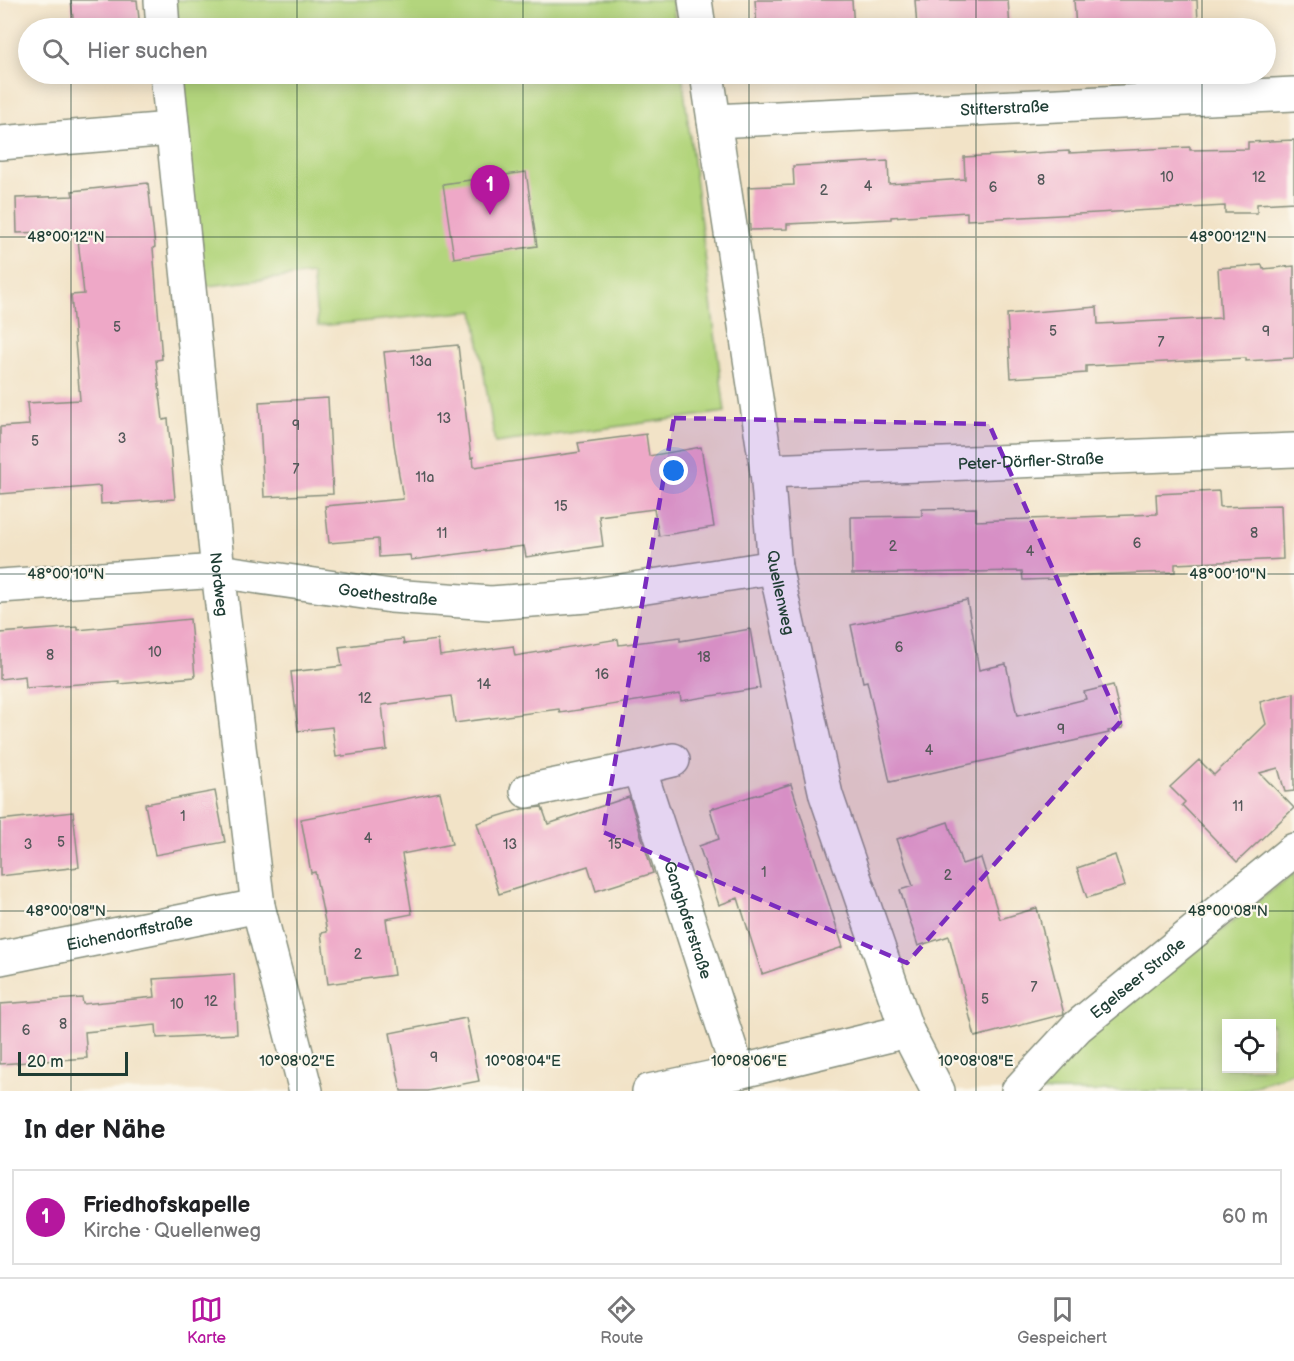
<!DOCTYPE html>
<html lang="de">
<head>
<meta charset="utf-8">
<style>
  :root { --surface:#fff; --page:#f2f2f2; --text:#202124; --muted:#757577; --line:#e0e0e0; --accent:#b5179e }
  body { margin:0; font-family:"Balsamiq Sans",sans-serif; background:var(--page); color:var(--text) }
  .controls { position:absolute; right:18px; bottom:18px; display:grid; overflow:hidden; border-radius:0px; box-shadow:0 3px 15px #0003 }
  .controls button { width:54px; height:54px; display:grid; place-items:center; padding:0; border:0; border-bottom:2px solid var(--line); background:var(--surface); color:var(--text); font:30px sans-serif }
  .scale { position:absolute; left:18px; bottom:15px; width:110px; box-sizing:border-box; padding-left:6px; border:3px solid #1f3d34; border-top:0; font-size:16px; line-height:21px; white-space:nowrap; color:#1f3d34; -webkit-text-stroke:4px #fbf7ec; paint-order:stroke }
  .you { position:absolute; left:674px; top:471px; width:21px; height:21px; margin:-15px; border:4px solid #fff; border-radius:50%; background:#1a73e8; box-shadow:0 0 0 9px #1a73e833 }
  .badge { display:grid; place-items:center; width:39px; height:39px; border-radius:50%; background:var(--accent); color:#fff; font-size:20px; font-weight:700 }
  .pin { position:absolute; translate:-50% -50px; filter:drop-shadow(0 2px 3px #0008) }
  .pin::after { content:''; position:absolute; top:32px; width:21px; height:18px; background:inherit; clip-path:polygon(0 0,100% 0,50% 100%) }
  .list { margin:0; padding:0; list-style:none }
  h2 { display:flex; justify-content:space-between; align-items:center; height:78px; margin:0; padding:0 24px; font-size:26px }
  h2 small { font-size:20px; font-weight:400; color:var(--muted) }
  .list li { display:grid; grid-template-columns:39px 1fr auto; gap:18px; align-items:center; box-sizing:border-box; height:96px; margin:0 12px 12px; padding:0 12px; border:2px solid var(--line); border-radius:0px }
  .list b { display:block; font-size:22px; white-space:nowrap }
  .list p { margin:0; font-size:20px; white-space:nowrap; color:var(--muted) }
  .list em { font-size:20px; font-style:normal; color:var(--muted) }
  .icon { flex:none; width:33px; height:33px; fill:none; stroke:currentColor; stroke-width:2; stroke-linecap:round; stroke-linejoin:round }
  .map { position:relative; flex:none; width:1294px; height:1091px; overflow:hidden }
  .search { position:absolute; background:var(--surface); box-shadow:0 3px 15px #0003; left:18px; right:18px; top:18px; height:66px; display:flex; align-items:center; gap:15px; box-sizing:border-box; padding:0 21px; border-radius:33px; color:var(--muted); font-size:22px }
  .sheet { height:186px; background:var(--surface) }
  nav { display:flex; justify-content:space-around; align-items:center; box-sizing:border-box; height:84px; border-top:2px solid var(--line); background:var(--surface); font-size:16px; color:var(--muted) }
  nav a { display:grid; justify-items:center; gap:3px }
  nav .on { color:var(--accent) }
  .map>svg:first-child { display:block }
  .green { fill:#b3d57d; stroke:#698958; stroke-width:1.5; fill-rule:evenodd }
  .building { fill:#eea8c7 }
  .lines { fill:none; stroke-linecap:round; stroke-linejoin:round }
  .minor-casing { stroke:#88907e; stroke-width:36 }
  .tertiary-casing { stroke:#88907e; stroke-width:36 }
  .minor { stroke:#fff; stroke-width:33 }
  .tertiary { stroke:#fff; stroke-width:33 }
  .marked { fill:#7b2cbf; fill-opacity:0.2; stroke:#7b2cbf; stroke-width:4.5; stroke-dasharray:12 8; stroke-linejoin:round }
  .ticks { fill:none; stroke:#1f3d34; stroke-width:1.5; stroke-opacity:0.45 }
  .labels { text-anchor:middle; stroke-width:4.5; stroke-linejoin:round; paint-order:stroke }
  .number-label { font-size:14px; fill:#535859 }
  .street-label { font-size:16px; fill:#1f3d34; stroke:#fbf7ec }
  .ticks-label { font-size:15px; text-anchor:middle; fill:#1f3d34; stroke:#fbf7ec; stroke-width:4.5; stroke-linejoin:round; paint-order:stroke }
</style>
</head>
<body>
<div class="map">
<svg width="1294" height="1091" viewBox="0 0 1294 1091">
  <rect width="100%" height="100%" fill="#fbf7ec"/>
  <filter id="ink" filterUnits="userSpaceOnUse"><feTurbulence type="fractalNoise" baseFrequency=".0167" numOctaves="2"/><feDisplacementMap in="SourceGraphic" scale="12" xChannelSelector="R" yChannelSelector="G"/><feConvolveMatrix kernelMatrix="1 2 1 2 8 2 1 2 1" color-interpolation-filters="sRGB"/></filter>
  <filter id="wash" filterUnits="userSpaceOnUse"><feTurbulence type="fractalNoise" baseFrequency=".008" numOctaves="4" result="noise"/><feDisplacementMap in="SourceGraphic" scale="24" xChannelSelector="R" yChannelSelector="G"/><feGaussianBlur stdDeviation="1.35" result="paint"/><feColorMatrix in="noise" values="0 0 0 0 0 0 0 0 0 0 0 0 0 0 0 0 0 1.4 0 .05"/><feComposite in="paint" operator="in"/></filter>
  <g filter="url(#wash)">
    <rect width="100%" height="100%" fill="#f2e3c7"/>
    <path class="green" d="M173,0h499l4,28h-501z
      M179,74h503l43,338 -230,31 -21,-132 -156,15 -6,-52 -113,13z
      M1294,873v199l-52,19h-204l48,-53zM1226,1024h46v44h-46z"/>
    <g id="blocks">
      <path class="building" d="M71,0h66l3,28h-66z
        M755,0h97l2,28h-97z
        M915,0h93l2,28h-93z
        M1074,0h123l1,23 -86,5h-36z
        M1294,140v62l-37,2v9h-32v-7l-258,14v-8l-76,5v2l-104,5v5l-37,1 -2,-43 46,-2 -1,-19 95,-5 1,23 76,-5 -1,-22 105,-6v2l121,-6v3l58,-1v-7z
        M526,172l11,74 -83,12 -11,-74z
        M148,183l7,64 -2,1 9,111 -6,1 7,60 5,-1 7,80 -74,5 -1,-18 -100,8v-67l29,-2 -2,-22 53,-3 -9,-105 13,-1 -7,-63 -60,2 -1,-35 57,-2 -1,-5z
        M1262,265l1,4 31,-3v92l-48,3v-3l-160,8v7l-75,5 -4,-64 90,-7 1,17 123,-6 -3,-50z
        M458,345l13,113 2,-1 1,10 106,-15 -2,-9 68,-9 3,22 52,-9 13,80 -55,9 -5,-27 -55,7 4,30 -77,11 -2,-11 -113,14 -1,-5 -31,2 -1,-18 -49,4 -4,-37 78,-7 -9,-55 -10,-92z
        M328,398l5,96 -69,3 -5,-95z
        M1219,491l1,16 61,-2 2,54 -108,5v8l-119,4v3l-33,1 -1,-9 -170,3 -1,-57 71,-1v-7l54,-1v13l181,-7 -1,-20z
        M967,600l12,70 27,-6 11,52 69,-17 -2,-7 29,-7 10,43 -15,3 1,2 -219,49 -23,-101 -4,1 -12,-57z
        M190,619l5,58 -76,7v-3l-93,7 -1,-12 -25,3v-46l78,-6v3z
        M750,629l10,59 -79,13 -1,-7 -120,19 -1,-4 -104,14 -4,-27 -69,9 5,45 -51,7 -4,-30 -34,4 -7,-59 51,-6 -3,-19 64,-8 1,5 34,-4 2,16 73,-10 2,10 103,-17 1,6 61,-8v4z
        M1294,693v98l-9,1 -7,-24 -18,5 34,35 -57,54 -55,-57 3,-3 -15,-15 29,-27 15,15 52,-51 -6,-22z
        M791,784l52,163 -81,27 -24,-76 -19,7 -20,-59 20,-7 -9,-30z
        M215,791l10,51 -70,13 -10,-51z
        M440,792l12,52 -50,10 10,60 -26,5 8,56 -66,9 -7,-51 6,-1 -12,-60 -4,1 -10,-54z
        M629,797l24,76 -57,18 -8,-25 -89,28 -22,-71 45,-14 20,-2 6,17z
        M73,812l6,55 -79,9v-56z
        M948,822l14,42 19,-6 19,61 37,-11 27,106 -89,23 -26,-101 -31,10 -18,-56 13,-4 -16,-47z
        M1115,855l10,31 -38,12 -10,-30z
        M234,974l3,60 -80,4 -1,-13 -71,7 2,26 -87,6v-60l82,-6 1,6 72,-7 -2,-18z
        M466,1018l13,63 -52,10h-26l-11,-58z"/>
    </g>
  </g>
  <g filter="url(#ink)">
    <use href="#blocks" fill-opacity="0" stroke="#88907e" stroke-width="1.5"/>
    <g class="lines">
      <g class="minor-casing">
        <g id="minor">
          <path d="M161,0l2,28"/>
          <path d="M695,0l4,28"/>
          <path id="s1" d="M167,74l51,497 40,335 48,185"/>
          <path id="s2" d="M707,74l60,397 8,96 51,228 81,236 31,60"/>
          <path id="s3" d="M714,121l580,-27"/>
          <path d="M0,143l171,-14"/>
          <path id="s4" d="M767,471l527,-21"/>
          <path id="s5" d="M0,586l218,-15 173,25 100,7 97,-7 187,-29"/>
          <path d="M639,768l34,-8"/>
          <path id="s6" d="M527,791l112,-23 99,304"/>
          <path id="s7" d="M0,958l258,-52"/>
          <path d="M649,1091l89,-19 169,-41"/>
        </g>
      </g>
      <g class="tertiary-casing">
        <g id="tertiary">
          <path id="s8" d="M1018,1091l59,-64 217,-177"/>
        </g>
      </g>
      <use href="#minor" class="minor"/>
      <use href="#tertiary" class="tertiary"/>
    </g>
  </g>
  <path class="marked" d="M674,418l315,6 131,298 -213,241 -304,-131z"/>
  <path class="ticks" d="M71,0v28M297,0v28M523,0v28M749,0v28M976,0v28M1202,0v28M71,74v1017M297,74v1017M523,74v1017M749,74v1017M976,74v1017M1202,74v1017M0,237h1294M0,574h1294M0,911h1294"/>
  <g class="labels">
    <g class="number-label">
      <text x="1167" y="182">10</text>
      <text x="1259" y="182">12</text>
      <text x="1041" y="185">8</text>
      <text x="868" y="191">4</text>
      <text x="993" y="192">6</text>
      <text x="824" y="195">2</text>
      <text x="117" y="332">5</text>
      <text x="1053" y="336">5</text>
      <text x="1266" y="336">9</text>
      <text x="1161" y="347">7</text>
      <text x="421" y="366">13a</text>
      <text x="444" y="423">13</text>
      <text x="296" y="430">9</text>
      <text x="122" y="443">3</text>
      <text x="35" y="446">5</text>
      <text x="296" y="474">7</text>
      <text x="425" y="482">11a</text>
      <text x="561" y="511">15</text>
      <text x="442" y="538">11</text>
      <text x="1254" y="538">8</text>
      <text x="1137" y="548">6</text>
      <text x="893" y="551">2</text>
      <text x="1030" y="556">4</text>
      <text x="899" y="652">6</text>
      <text x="155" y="657">10</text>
      <text x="50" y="660">8</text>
      <text x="704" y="662">18</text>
      <text x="602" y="679">16</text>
      <text x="484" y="689">14</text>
      <text x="365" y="703">12</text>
      <text x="1061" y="734">9</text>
      <text x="929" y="755">4</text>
      <text x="1238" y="811">11</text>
      <text x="183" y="821">1</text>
      <text x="368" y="843">4</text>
      <text x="61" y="847">5</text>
      <text x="28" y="849">3</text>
      <text x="510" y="849">13</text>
      <text x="615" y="849">15</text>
      <text x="764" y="877">1</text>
      <text x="948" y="880">2</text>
      <text x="358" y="959">2</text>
      <text x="1034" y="992">7</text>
      <text x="985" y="1004">5</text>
      <text x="211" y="1006">12</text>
      <text x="177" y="1009">10</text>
      <text x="63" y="1029">8</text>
      <text x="26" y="1035">6</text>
      <text x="434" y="1062">9</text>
    </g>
    <g class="street-label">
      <text dy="6" stroke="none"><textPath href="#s3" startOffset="291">Stifterstraße</textPath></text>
      <text dy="6" stroke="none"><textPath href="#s4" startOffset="264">Peter-Dörfler-Straße</textPath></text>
      <text dy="6" stroke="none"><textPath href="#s1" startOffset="513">Nordweg</textPath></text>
      <text dy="6" stroke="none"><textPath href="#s2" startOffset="524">Quellenweg</textPath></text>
      <text dy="6" stroke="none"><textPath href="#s5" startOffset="390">Goethestraße</textPath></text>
      <text dy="6" stroke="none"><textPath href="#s6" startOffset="274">Ganghoferstraße</textPath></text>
      <text dy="6" stroke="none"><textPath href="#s7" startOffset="132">Eichendorffstraße</textPath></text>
      <text dy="6" stroke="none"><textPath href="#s8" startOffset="165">Egelseer Straße</textPath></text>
    </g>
  </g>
  <g class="ticks-label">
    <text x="66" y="242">48°00'12"N</text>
    <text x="1228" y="242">48°00'12"N</text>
    <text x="66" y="579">48°00'10"N</text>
    <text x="1228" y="579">48°00'10"N</text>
    <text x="66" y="916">48°00'08"N</text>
    <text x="1228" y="916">48°00'08"N</text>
    <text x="297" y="1066">10°08'02"E</text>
    <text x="523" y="1066">10°08'04"E</text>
    <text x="749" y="1066">10°08'06"E</text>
    <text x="976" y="1066">10°08'08"E</text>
  </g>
</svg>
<div class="controls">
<button><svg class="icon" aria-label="locate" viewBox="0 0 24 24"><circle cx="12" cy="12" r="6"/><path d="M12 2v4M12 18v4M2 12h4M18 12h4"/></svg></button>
</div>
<div class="scale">20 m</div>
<div class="you"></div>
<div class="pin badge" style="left:490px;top:215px">1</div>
<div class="search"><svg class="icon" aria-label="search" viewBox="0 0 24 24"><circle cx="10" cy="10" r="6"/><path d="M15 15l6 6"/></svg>Hier suchen</div>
</div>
<section class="sheet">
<h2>In der Nähe<small></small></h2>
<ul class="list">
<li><span class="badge">1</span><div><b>Friedhofskapelle</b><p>Kirche · Quellenweg</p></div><em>60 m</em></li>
</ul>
</section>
<nav>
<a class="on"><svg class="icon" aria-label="map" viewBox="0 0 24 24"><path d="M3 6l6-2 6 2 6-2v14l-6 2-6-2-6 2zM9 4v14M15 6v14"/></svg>Karte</a>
<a><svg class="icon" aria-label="directions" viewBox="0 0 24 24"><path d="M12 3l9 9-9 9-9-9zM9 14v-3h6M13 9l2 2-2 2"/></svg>Route</a>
<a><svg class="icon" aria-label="saved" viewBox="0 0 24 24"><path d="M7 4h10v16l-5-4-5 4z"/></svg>Gespeichert</a>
</nav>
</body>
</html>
